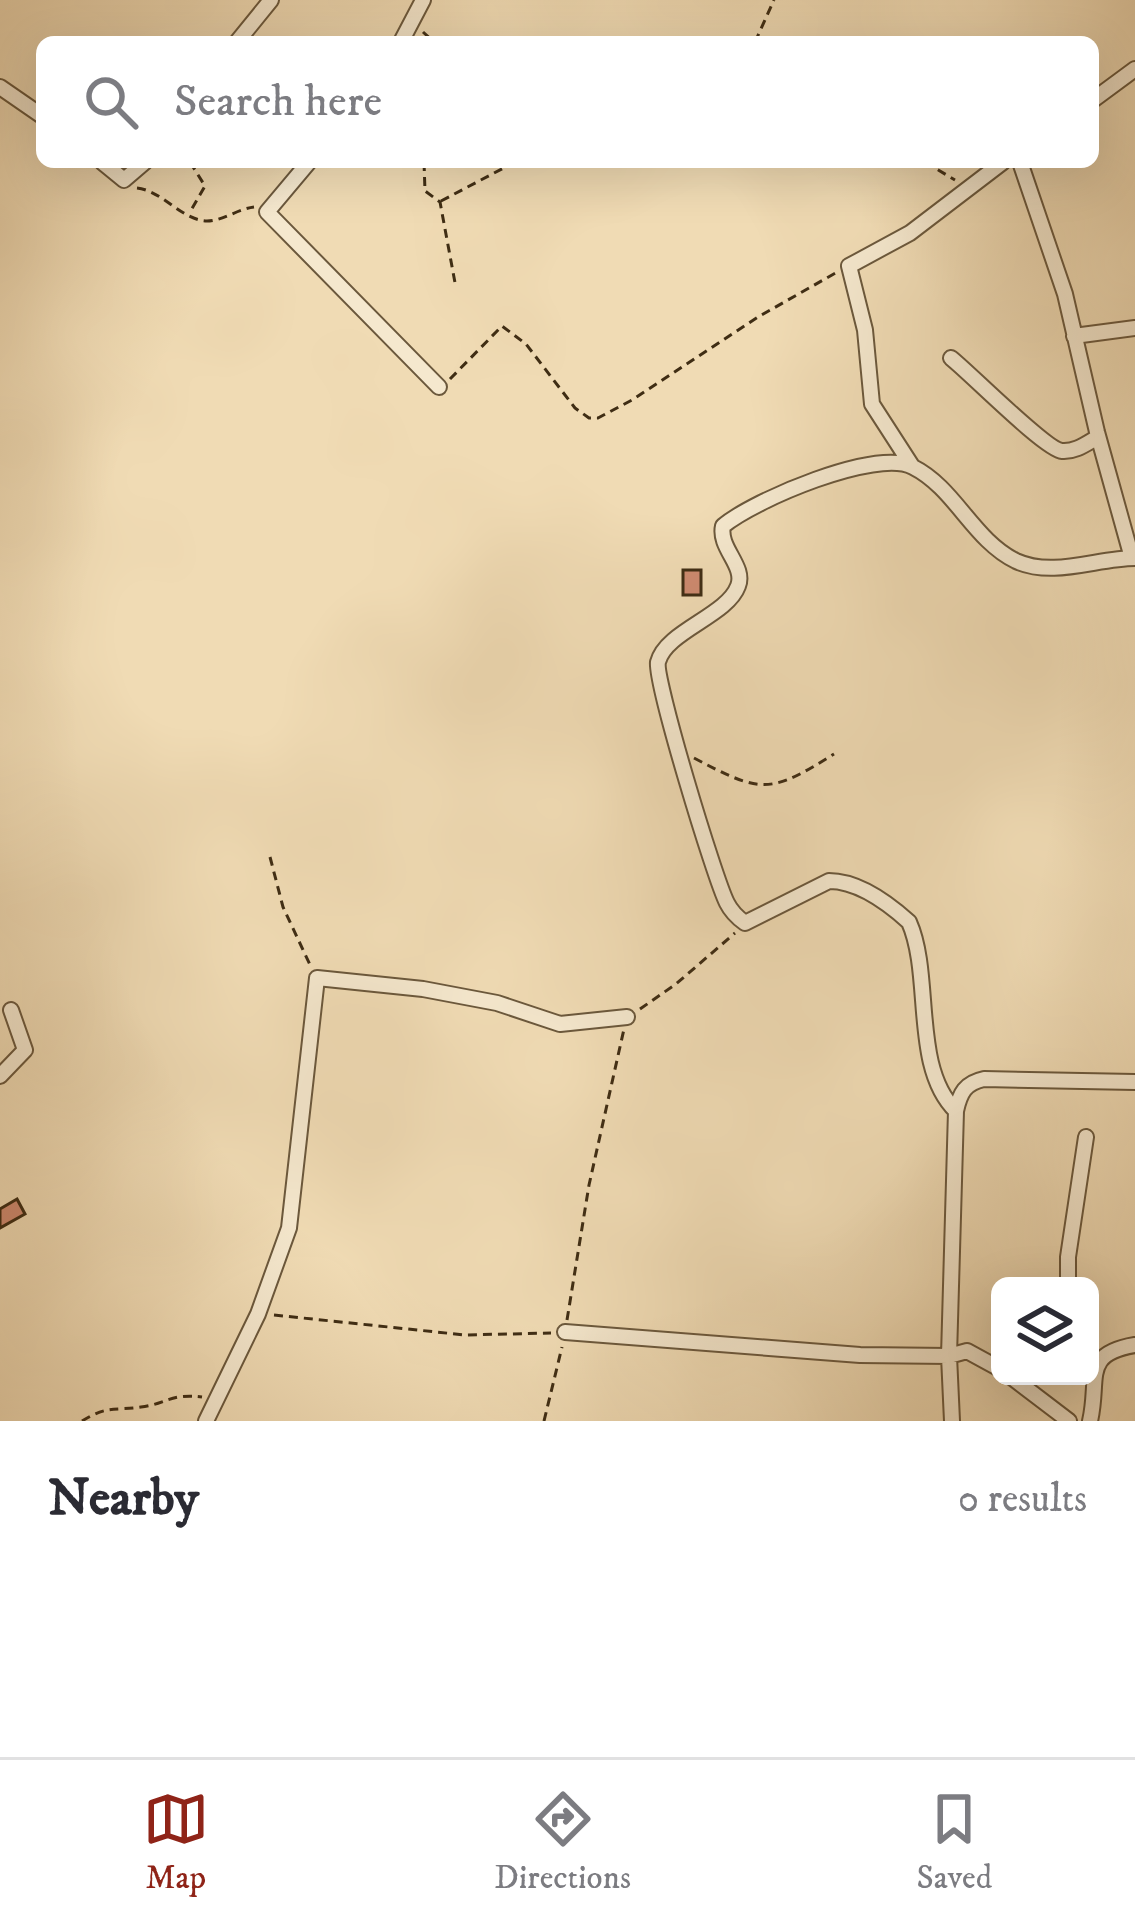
<!DOCTYPE html>
<html lang="en">
<head>
<meta charset="utf-8">
<style>
  :root { --surface:#fff; --page:#f2f2f3; --text:#2b2b33; --muted:#7c7c81; --line:#e1e1e2; --accent:#8f2418 }
  body { margin:0; font-family:"IM FELL DW Pica",serif; background:var(--page); color:var(--text) }
  .controls { position:absolute; right:36px; bottom:36px; display:grid; overflow:hidden; border-radius:18px; box-shadow:0 12px 48px #0002 }
  .controls button { width:108px; height:108px; display:grid; place-items:center; padding:0; border:0; border-bottom:3px solid var(--line); background:var(--surface); color:var(--text); font:60px sans-serif }
  .list { margin:0; padding:0; list-style:none }
  h2 { display:flex; justify-content:space-between; align-items:center; height:156px; margin:0; padding:0 48px; font-size:51px }
  h2 small { font-size:39px; font-weight:400; color:var(--muted) }
  .icon { flex:none; width:66px; height:66px; fill:none; stroke:currentColor; stroke-width:2; stroke-linecap:round; stroke-linejoin:round }
  .map { position:relative; flex:none; width:1135px; height:1421px; overflow:hidden }
  .search { position:absolute; background:var(--surface); box-shadow:0 12px 48px #0002; left:36px; right:36px; top:36px; height:132px; display:flex; align-items:center; gap:30px; box-sizing:border-box; padding:0 42px; border-radius:18px; color:var(--muted); font-size:45px }
  .sheet { height:336px; background:var(--surface) }
  nav { display:flex; justify-content:space-around; align-items:center; box-sizing:border-box; height:168px; border-top:3px solid var(--line); background:var(--surface); font-size:33px; color:var(--muted) }
  nav a { display:grid; justify-items:center; gap:6px }
  nav .on { color:var(--accent) }
  .map>svg:first-child { display:block }
  .building { fill:#cf8b71; stroke:#3f2d14; stroke-width:3 }
  .lines { fill:none; stroke-linecap:round; stroke-linejoin:round }
  .minor-casing { stroke:#6b583c; stroke-width:18 }
  .path { stroke:#3f2d14; stroke-width:3; stroke-dasharray:9 6; stroke-linecap:butt }
  .minor { stroke:#f5e8ce; stroke-width:14 }
</style>
</head>
<body>
<div class="map">
<svg width="1135" height="1421" viewBox="0 0 1135 1421">
  <rect width="100%" height="100%" fill="#f0dbb4"/>
  <filter id="stains"><feTurbulence type="fractalNoise" baseFrequency=".00167" numOctaves="4"/><feColorMatrix values="0 0 0 0 .2 0 0 0 0 .09 0 0 0 0 .02 0 0 0 .5 -.17"/></filter>
  <radialGradient id="worn" r=".72"><stop offset=".6" stop-color="#630" stop-opacity="0"/><stop offset="1" stop-color="#630" stop-opacity=".3"/></radialGradient>
  <path class="building" d="M683,570h18v25h-18z
    M17,1199l8,15 -25,14v-19z"/>
  <g class="lines">
    <g class="minor-casing">
      <path id="minor" d="M237,42l34,-42
        M401,42l22,-42
        M0,87l42,29
        M1093,100l42,-31
        M102,162l22,18 21,-18
        M309,162l-42,50 172,175
        M1020,162l45,132 32,138 35,126
        M1074,336l61,-8
        M951,358c20,16 95,92 111,93 14,1 25,-8 36,-14
        M912,466l-40,-62 -7,-74 -16,-64 61,-33 93,-71
        M0,1076l25,-26 -14,-40
        M956,1111c-45,-44 -23,-135 -47,-189 -21,-19 -51,-41 -80,-41l-84,42c-7,-5 -14,-12 -18,-20 -12,-23 -73,-224 -69,-241 8,-31 69,-46 80,-76 8,-20 -20,-38 -15,-60 31,-26 153,-78 190,-59 42,21 60,73 103,94 37,17 81,-3 119,-3
        M1068,1286v-29l18,-120
        M565,1332l295,23 89,1 18,-5 33,18
        M1010,1376l59,45
        M206,1421l52,-107 31,-86 28,-250 106,11 74,14 63,21 67,-7
        M952,1421l-3,-65 7,-245c4,-18 9,-28 28,-32l151,3
        M1090,1421c10,-42 -9,-67 45,-76"/>
    </g>
    <path class="path" d="M423,32l11,10
      M755,42l19,-42
      M190,162l15,24 -15,26
      M424,162l1,29 15,11 16,86
      M925,162l30,18
      M137,188c26,3 44,32 70,33 15,0 31,-12 47,-14
      M441,201l74,-39
      M450,379l52,-53 24,18 49,64 14,10h9l34,-18 126,-83 81,-46
      M694,758c68,36 76,36 140,-4
      M270,857l13,50 28,60
      M640,1009l36,-25 59,-51
      M274,1315l191,20 86,-2
      M567,1320l22,-135 35,-156
      M82,1421c26,-16 32,-10 59,-14 25,-3 30,-14 61,-10
      M544,1421l18,-74"/>
    <use href="#minor" class="minor"/>
  </g>
  <rect width="100%" height="100%" filter="url(#stains)"/>
  <rect width="100%" height="100%" fill="url(#worn)"/>
</svg>
<div class="controls">
<button><svg class="icon" aria-label="layers" viewBox="0 0 24 24"><path d="M12 4l9 5-9 5-9-5zM3 14l9 5 9-5"/></svg></button>
</div>
<div class="search"><svg class="icon" aria-label="search" viewBox="0 0 24 24"><circle cx="10" cy="10" r="6"/><path d="M15 15l6 6"/></svg>Search here</div>
</div>
<section class="sheet">
<h2>Nearby<small>0 results</small></h2>
<ul class="list">
</ul>
</section>
<nav>
<a class="on"><svg class="icon" aria-label="map" viewBox="0 0 24 24"><path d="M3 6l6-2 6 2 6-2v14l-6 2-6-2-6 2zM9 4v14M15 6v14"/></svg>Map</a>
<a><svg class="icon" aria-label="directions" viewBox="0 0 24 24"><path d="M12 3l9 9-9 9-9-9zM9 14v-3h6M13 9l2 2-2 2"/></svg>Directions</a>
<a><svg class="icon" aria-label="saved" viewBox="0 0 24 24"><path d="M7 4h10v16l-5-4-5 4z"/></svg>Saved</a>
</nav>
</body>
</html>
